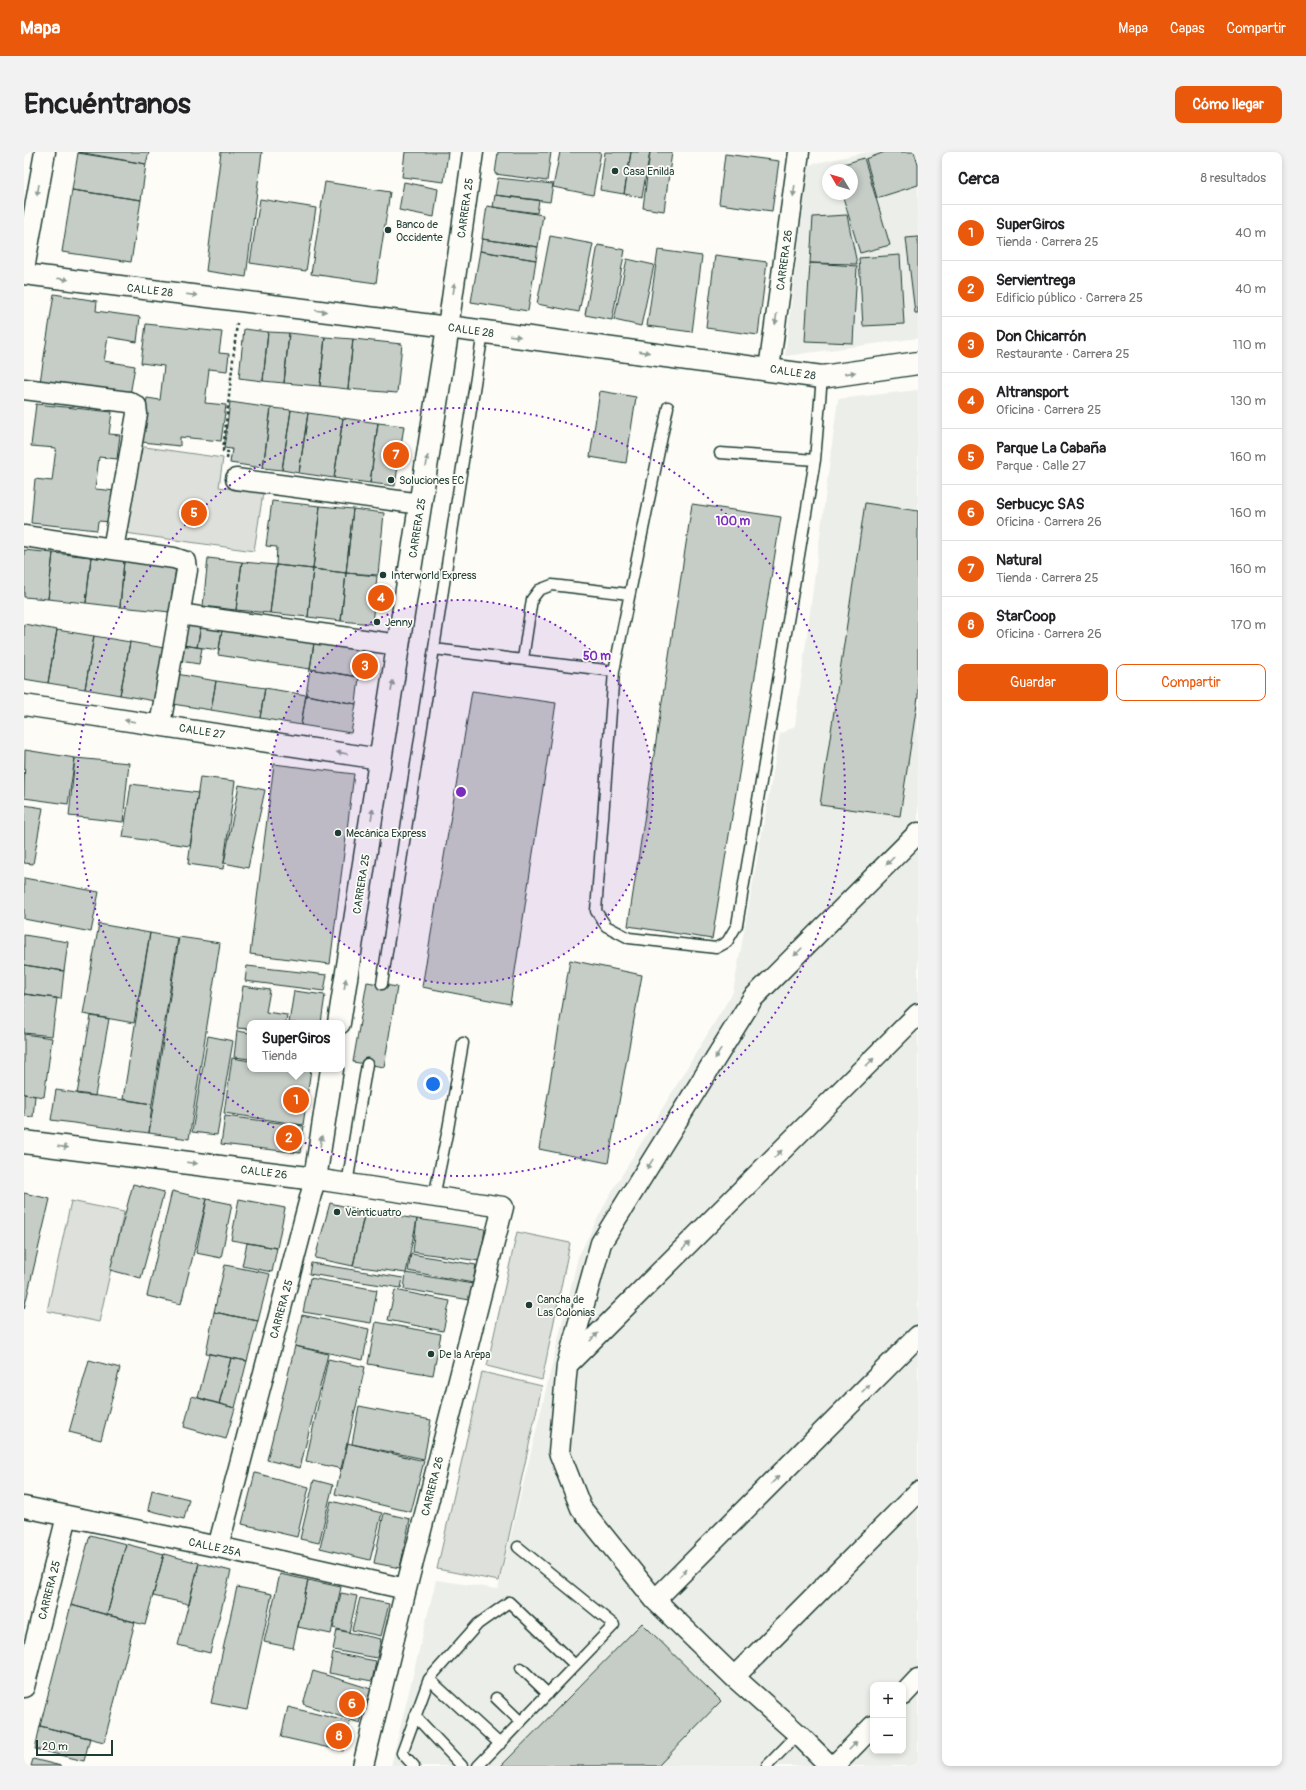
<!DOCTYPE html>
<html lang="es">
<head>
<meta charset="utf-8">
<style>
  :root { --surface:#fff; --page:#f2f2f2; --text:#202124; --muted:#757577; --line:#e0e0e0; --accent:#ea580c }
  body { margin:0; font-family:Pangolin,sans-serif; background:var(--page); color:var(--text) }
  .controls { position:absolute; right:12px; bottom:12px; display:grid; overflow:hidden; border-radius:8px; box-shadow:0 2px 6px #0003 }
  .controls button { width:36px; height:36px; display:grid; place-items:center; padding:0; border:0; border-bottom:1px solid var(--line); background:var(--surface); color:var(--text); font:20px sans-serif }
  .compass { position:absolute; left:798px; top:12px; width:36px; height:36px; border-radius:50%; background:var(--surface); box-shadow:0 2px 6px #0003; rotate:308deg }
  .scale { position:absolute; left:12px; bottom:10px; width:77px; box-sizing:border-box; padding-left:4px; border:2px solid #1f3d34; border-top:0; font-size:11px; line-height:14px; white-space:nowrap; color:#1f3d34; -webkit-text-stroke:3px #fdfcf7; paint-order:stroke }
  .you { position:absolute; left:409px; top:932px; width:14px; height:14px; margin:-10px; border:3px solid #fff; border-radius:50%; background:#1a73e8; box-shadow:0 0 0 6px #1a73e833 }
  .badge { display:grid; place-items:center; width:26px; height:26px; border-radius:50%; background:var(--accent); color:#fff; font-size:13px; font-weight:700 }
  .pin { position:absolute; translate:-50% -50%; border:2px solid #fff; box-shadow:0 1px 4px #0006 }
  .popup { position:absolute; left:223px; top:868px; width:98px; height:52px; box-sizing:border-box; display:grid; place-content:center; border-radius:8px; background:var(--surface); filter:drop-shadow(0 1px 3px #0005); font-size:13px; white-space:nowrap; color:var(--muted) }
  .popup b { font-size:15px; color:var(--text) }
  .popup::after { content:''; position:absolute; left:50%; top:100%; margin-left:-8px; border:8px solid transparent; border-top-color:var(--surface) }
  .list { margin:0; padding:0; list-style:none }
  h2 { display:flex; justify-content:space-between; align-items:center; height:52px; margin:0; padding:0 16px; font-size:17px }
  h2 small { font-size:13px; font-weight:400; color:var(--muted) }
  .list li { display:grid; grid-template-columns:26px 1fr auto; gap:12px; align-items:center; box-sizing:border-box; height:56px; padding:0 16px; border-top:1px solid var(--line) }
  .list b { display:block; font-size:15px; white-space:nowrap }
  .list p { margin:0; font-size:13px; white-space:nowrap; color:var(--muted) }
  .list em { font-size:13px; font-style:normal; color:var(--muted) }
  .actions { display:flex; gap:8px; padding:12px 16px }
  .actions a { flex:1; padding:9px 0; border:1px solid var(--accent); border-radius:8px; text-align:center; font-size:14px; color:var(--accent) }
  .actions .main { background:var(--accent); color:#fff }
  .map { position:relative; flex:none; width:894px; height:1614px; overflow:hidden; border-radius:8px }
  header { display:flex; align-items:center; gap:24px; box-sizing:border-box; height:56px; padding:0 20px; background:var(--accent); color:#fff }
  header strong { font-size:19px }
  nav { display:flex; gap:22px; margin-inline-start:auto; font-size:14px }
  .intro { display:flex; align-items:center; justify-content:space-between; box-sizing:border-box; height:96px; padding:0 24px }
  h1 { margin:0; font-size:28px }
  .button { padding:10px 18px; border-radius:8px; background:var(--accent); color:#fff; font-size:14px; font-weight:700 }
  main { display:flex; gap:24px; padding:0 24px }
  aside { flex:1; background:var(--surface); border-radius:8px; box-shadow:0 2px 6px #0003 }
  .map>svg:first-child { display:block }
  .built { fill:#eceee9; fill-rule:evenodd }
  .green { fill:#dde0db; stroke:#7e8e88 }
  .building { fill:#c6cdc7; stroke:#1f3d34 }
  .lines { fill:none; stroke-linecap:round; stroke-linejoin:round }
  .service-casing { stroke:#1f3d34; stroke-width:13 }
  .minor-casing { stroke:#1f3d34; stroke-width:23 }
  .secondary-casing { stroke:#1f3d34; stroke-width:25 }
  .path { stroke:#1f3d34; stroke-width:2.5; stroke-dasharray:3 3; stroke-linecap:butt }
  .service { stroke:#fdfcf7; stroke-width:10 }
  .minor { stroke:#fdfcf7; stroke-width:20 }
  .secondary { stroke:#fdfcf7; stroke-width:22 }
  .oneway { fill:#8e9c96 }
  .ring { fill:none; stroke:#7b2cbf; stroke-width:2; stroke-dasharray:2 4 }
  .poi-dot { fill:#1f3d34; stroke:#fdfcf7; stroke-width:1.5 }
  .labels { text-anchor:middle; stroke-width:3.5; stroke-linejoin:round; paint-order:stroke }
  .poi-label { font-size:11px; fill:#1f3d34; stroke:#fdfcf7; text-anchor:start }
  .street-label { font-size:11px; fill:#1f3d34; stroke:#fdfcf7 }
  .centre { fill:#7b2cbf; stroke:#fdfcf7; stroke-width:2 }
  .ring-label { font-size:12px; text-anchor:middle; font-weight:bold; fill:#7b2cbf; stroke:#fdfcf7; stroke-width:3.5; stroke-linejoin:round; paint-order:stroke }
</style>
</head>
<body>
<header>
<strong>Mapa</strong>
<nav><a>Mapa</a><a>Capas</a><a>Compartir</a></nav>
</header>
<div class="intro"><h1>Encuéntranos</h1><a class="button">Cómo llegar</a></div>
<main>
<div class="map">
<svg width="894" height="1614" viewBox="0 0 894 1614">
  <rect width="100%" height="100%" fill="#fdfcf7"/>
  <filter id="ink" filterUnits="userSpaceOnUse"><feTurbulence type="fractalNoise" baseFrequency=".025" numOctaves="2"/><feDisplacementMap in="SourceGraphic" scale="8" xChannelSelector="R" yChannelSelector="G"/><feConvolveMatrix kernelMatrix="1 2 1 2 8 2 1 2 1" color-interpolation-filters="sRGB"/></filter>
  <g filter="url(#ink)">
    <path class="built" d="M843,0h51v186l-133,18 23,-191zM804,18h24v24h-24z
      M894,238v1376h-527l45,-186 62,9 80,-332 30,-59 125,-206 47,-258 15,-8 43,-327zM849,1533h30v66h-30z"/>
    <path class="green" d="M114,294l85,12 -4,29 44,6 -9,58 -129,-18z
      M47,1049l53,11 -25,110 -52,-11z
      M493,1080l53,11 -28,137 -55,-14z
      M458,1220l60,14 -43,195 -62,-12z"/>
    <path class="building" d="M54,0h71l-3,12z
      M197,0h41l-16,125 -40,-6z
      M381,0h43l-4,30 -42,-5z
      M474,0h53l-4,29 -52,-7z
      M536,0h41l-8,43 -40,-8z
      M581,0h26l-7,42 -24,-4z
      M607,0h19l-8,45 -18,-3z
      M626,0h22l-8,59 -21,-3z
      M861,0h29l4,12v21l-41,13 -11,-39z
      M54,1l68,11 -5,36 -69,-10z
      M701,2l54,7 -7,50 -53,-7z
      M840,6l26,87 -30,8 -18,-59h10v-24h-17l-1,-3z
      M474,26l55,6 -3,18 -55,-7z
      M301,30l65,10 -14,91 -65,-9z
      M380,30l34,7 -4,28 -35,-7z
      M48,38l69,10 -10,62 -69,-10z
      M471,43l44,5 -2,13 -44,-6z
      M236,47l56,9 -10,63 -56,-8z
      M463,54l56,9 -5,32 -56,-8z
      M823,63l10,49 -47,-1 3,-46z
      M526,84l43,8 -14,68 -42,-8z
      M894,85v76h-3l-9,-75z
      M458,87l56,8 -2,13 -56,-9z
      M574,93l27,5 -13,70 -27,-5z
      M634,98l44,6 -10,76 -45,-6z
      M456,99l56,9 -8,51 -57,-9z
      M691,103l52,7 -9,73 -52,-7z
      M876,103l4,69 -41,2 -4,-68z
      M603,107l27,6 -13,61 -27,-6z
      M786,111l47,3 -4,77 -48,-2z
      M30,142l43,7 -1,10 44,6 -3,25 -29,-5 -4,24 31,5 -5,29 -90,-13z
      M122,172l76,8 -3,21 10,1 -2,17 -18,-2 -4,34 21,2 -5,36 -41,-4v9l-38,-4 5,-44 13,2 4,-34 -23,-3z
      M220,177l24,3 -5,49 -24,-3z
      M244,180l21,1 -5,50 -21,-2z
      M265,181l36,4 -5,49 -36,-3z
      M301,185l28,2 -5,50 -28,-3z
      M329,187l49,5 -5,49 -49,-4z
      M576,239l36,6 -10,66 -36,-6z
      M206,250l41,6 -8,60 -33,-5 2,-14 -8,-1z
      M12,252l76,8 -3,22 11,1 -3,24 -18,-2 -4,32 21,2 -3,31 -15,-1 -1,9 -66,-7 4,-44 17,2 4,-33 -25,-2z
      M247,256l20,2 -9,60 -19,-2z
      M267,258l17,3 -9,60 -17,-3z
      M284,261l35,5 -9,60 -35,-5z
      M319,266l35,5 -8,60 -36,-5z
      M354,271l26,3 -9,60 -25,-3z
      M248,349l48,5 -7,63 -37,-4 1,-18 -11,-1z
      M841,351l53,8v186l-18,119 -80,-11z
      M668,352l89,13 -69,422 -84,-13z
      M296,354l33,3 -7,64 -33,-4z
      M329,357l31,4 -6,62 -32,-2z
      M0,398l29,3 -5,46 -24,-2z
      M29,401l38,4 -5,46 -38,-4z
      M67,405l33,4 -4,46 -34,-4z
      M184,406l34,4 -6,48 -33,-4z
      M100,409l52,5 -5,46 -51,-5z
      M218,410l34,3 -6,48 -34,-3z
      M252,413l37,4 -5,48 -38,-4z
      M289,417l33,4 -5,48 -33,-4z
      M322,421l31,3 -5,48 -31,-3z
      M156,471l21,3 -4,21 -21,-3z
      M0,472l33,6 -9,53 -24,-4z
      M177,474l21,4 -3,20 -22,-3z
      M33,478l37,6 -9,53 -37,-6z
      M198,478l92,13 -4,26 -92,-14z
      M70,484l36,6 -10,53 -35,-6z
      M106,490l34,6 -9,53 -35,-6z
      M290,491l50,8 -5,26 -49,-8z
      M152,492l26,4 -3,16 -25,-4z
      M286,517l49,8 -3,27 -50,-9z
      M147,521l45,8 -5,29 -45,-7z
      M192,529l49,7 -5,30 -49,-8z
      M241,536l41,7 -5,30 -41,-7z
      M448,539l84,12 -46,301 -88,-17z
      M282,543l50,9 -5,29 -50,-8z
      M1,598l50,8 -7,46 -44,-6z
      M51,606l54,5 -6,59 -54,-6z
      M250,612l80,10 -24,190 -80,-10z
      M176,625l35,4 -12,88 -35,-5z
      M107,632l67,9 -8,53 -67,-9z
      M215,633l26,5 -17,78 -24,-5z
      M0,653l19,3 -10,56 -9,-1z
      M0,726l75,14 -8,40 -67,-13z
      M75,772l51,9 -16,90 -51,-9z
      M126,781l28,5 -26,166 -29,-5z
      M0,783l44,7 -4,29 -40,-6z
      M155,785l41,6 -31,196 -40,-6z
      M546,808l72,15 -34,188 -69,-14z
      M0,813l40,6 -3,28 -37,-5z
      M223,814l80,9 -3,16 -79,-10z
      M343,830l30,5 -13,80 -31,-5z
      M219,834l27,4 -4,22 21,3 -1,8h-36v6l-13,-1z
      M270,839l31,4 -4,28h-32z
      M0,842l33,4 -5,38 -28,-3z
      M67,864l18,3 -14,77 -18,-2z
      M213,879l13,2v26l-16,-2z
      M0,882l28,4 -8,59 -20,-3z
      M184,884l25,5 -16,94 -25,-3z
      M208,906l18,3v8h61l-8,56 -79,-12z
      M32,938l96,14 -3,29 -98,-13z
      M0,942l11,2 -2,21 -9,-1z
      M201,964l79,10 -4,27 -79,-9z
      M109,1032l31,8 -23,86 -31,-8z
      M148,1039l35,8 -26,105 -34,-8z
      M0,1041l26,6 -26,110z
      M183,1047l25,5 -11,54 -25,-5z
      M215,1047l46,9 -8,40 -46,-8z
      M306,1051l35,8 -12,55 -38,-8z
      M341,1059l52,8 -11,54 -53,-7z
      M393,1067l68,10 -5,32 -67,-9z
      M223,1091l30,5 -5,24 -30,-6z
      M387,1102l65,11 -3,18 -65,-12z
      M287,1111l92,15 -2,10 -92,-14z
      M201,1113l45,9 -12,47 -44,-9z
      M382,1121l67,11 -3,16 -66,-11z
      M286,1126l67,12 -6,33 -68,-11z
      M371,1138l55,11 -7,30 -55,-11z
      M190,1160l44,9 -11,40 -41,-8z
      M278,1163l67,14 -6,31 -68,-14z
      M352,1170l65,12 -8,41 -65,-11z
      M271,1194l33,8 -28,114 -33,-8z
      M185,1202l22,4 -12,46 -21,-6z
      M207,1206l16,3 -12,47 -16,-4z
      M304,1207l37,8 -23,102 -36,-8z
      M65,1208l31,8 -19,72 -32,-8z
      M168,1244l43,12 -9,31 -42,-12z
      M335,1254l72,14 -7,39 -72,-15z
      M323,1291l77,18 -13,51 -76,-18z
      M231,1321l54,14 -12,50 -55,-13z
      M290,1328l19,5 -14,58 -19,-4z
      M128,1338l37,9 -5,20 -36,-9z
      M307,1349l51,12 -12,47 -50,-12z
      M360,1361l26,6 -10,49 -26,-5z
      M66,1383l36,9 -19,71 -36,-10z
      M102,1392l38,10 -19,71 -38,-10z
      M140,1402l35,9 -10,41 -36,-8z
      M175,1411l32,8 -21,82 -32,-8z
      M256,1422l28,6 -15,68 -29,-6z
      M284,1428l33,7 -10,47 -33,-7z
      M213,1435l35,7 -25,116 -36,-7z
      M317,1441l16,3 -8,36 -16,-4z
      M336,1446l29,6 -8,32 -29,-6z
      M47,1453l64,17 -31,120 -64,-16z
      M618,1471l79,78 -63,65h-157z
      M313,1478l44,9 -4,19 -44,-8z
      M309,1501l43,8 -4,20 -43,-8z
      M289,1519l58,18 -11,34 -57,-19z
      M264,1555l62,15 -7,29 -62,-14z
      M16,1574l50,12 -6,23 -49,-12z
      M9,1607l28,7h-30z"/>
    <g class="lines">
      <g class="service-casing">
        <path id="service" d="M696,301l95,7
          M410,497l180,22 -18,240 10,15 23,12 87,10 11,-6 10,-17 78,-465 7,-83
          M499,507l9,-60 7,-9 13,-5 77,9
          M590,519l54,-264
          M358,832l101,-652
          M323,1032l20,-120
          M410,1045l14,-68 15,-86
          M497,1516l27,26
          M472,1546l25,24
          M391,1564l47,50
          M476,1592l-71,-65 49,-55 31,-22 66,63
          M390,1614l-12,-13 27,-74
          M454,1614l136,-141 -96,-78
          M743,1614l31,-32"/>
      </g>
      <g class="minor-casing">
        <path id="minor" d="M0,117l21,-117
          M0,122l424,53 25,-175
          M745,217l30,-217
          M0,237l105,13 7,4 1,8 -24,135
          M212,327l185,25
          M0,384l150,22 12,4 1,8 -27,155
          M155,462l220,31
          M0,553l356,54
          M544,1212l350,-350
          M0,1355l194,40 188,42
          M194,1395l97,-368 188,28 -97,382 -43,177
          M631,1448l263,-264
          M710,1525l184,-185
          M0,1535l43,-171
          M879,1543l15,-16
          M806,1614l-32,-32 -64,-57 -79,-77 -74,-92 -22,-56 8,-87 34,-122 152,-245 165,-165
          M810,1614l39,-40"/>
      </g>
      <g class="secondary-casing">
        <path id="secondary" d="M315,871l109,-696 374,50 96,-14
          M0,990l291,37 17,-110"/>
      </g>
      <path class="path" d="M203,307l1,-7 -5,-1 14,-128"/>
      <use href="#service" class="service"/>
      <use href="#minor" class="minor"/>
      <use href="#secondary" class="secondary"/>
    </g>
    <defs><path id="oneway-solid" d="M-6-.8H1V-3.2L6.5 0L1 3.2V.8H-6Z"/></defs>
    <g class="oneway">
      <use href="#oneway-solid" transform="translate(14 38) rotate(100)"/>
      <use href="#oneway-solid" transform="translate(770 39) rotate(98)"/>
      <use href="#oneway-solid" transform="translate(39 127) rotate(7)"/>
      <use href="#oneway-solid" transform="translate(430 136) rotate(-82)"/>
      <use href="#oneway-solid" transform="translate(168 143) rotate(7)"/>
      <use href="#oneway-solid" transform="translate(297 159) rotate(7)"/>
      <use href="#oneway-solid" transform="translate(752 167) rotate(98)"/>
      <use href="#oneway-solid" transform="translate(491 184) rotate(7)"/>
      <use href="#oneway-solid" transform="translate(620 200) rotate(7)"/>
      <use href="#oneway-solid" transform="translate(826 221) rotate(-8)"/>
      <use href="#oneway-solid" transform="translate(403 309) rotate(-81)"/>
      <use href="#oneway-solid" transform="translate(368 534) rotate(-81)"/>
      <use href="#oneway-solid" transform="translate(106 569) rotate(-171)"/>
      <use href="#oneway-solid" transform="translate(318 601) rotate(-171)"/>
      <use href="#oneway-solid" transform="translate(348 662) rotate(-81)"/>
      <use href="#oneway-solid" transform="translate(866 709) rotate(135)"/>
      <use href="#oneway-solid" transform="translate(774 800) rotate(135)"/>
      <use href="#oneway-solid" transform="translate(321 832) rotate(-81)"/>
      <use href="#oneway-solid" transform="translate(694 902) rotate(122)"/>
      <use href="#oneway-solid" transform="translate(846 910) rotate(-45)"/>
      <use href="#oneway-solid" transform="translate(297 989) rotate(-81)"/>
      <use href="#oneway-solid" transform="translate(39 995) rotate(7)"/>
      <use href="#oneway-solid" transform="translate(754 1002) rotate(-45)"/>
      <use href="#oneway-solid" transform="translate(168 1011) rotate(7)"/>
      <use href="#oneway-solid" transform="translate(626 1012) rotate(122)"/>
      <use href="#oneway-solid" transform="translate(662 1094) rotate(-45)"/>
      <use href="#oneway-solid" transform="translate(570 1185) rotate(-45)"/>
      <use href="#oneway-solid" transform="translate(842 1236) rotate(-45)"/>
      <use href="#oneway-solid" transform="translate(751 1328) rotate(-45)"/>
      <use href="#oneway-solid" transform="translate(659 1421) rotate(-45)"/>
      <use href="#oneway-solid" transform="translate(829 1594) rotate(-46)"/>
    </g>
  </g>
  <circle cx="437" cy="640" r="192" fill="#7b2cbf" fill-opacity=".12"/>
  <g class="ring">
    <circle cx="437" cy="640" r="192"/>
    <circle cx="437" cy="640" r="384"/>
  </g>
  <g class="poi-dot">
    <circle cx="591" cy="19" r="4"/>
    <circle cx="364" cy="78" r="4"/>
    <circle cx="367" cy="328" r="4"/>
    <circle cx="359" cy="423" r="4"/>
    <circle cx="353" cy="470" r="4"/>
    <circle cx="314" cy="681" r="4"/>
    <circle cx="313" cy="1060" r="4"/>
    <circle cx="505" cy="1153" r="4"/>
    <circle cx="407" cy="1202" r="4"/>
  </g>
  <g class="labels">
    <g class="poi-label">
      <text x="599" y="23">Casa Enilda</text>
      <text x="372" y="76">Banco de<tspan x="372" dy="13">Occidente</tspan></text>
      <text x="375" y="332">Soluciones EC</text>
      <text x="367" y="427">Interworld Express</text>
      <text x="361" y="474">Jenny</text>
      <text x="322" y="685">Mecánica Express</text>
      <text x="321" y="1064">Veinticuatro</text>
      <text x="513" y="1151">Cancha de<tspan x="513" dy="13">Las Colonias</tspan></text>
      <text x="415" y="1206">De la Arepa</text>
    </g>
    <g class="street-label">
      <text transform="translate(441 56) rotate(-82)" y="4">CARRERA 25</text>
      <text transform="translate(760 108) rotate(-82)" y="4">CARRERA 26</text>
      <text transform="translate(126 138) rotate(7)" y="4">CALLE 28</text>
      <text transform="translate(447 178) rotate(8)" y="4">CALLE 28</text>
      <text transform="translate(769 220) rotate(9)" y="4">CALLE 28</text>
      <text transform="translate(393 376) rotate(-81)" y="4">CARRERA 25</text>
      <text transform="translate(178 579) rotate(9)" y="4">CALLE 27</text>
      <text transform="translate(337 732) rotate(-81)" y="4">CARRERA 25</text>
      <text transform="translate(240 1020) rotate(7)" y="4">CALLE 26</text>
      <text transform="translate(257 1157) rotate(-75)" y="4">CARRERA 25</text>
      <text transform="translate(408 1334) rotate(-76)" y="4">CARRERA 26</text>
      <text transform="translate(191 1395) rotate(12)" y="4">CALLE 25A</text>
      <text transform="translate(25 1438) rotate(-76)" y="4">CARRERA 25</text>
    </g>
  </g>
  <circle cx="437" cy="640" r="6" class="centre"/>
  <g class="ring-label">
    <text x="709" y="373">100 m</text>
    <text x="573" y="508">50 m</text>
  </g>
</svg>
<div class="controls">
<button>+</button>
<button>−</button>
</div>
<svg class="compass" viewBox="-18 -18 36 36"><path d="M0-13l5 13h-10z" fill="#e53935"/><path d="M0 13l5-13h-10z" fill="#757577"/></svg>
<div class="scale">20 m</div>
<div class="you"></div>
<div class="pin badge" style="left:272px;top:948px">1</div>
<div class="popup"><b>SuperGiros</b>Tienda</div>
<div class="pin badge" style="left:265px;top:986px">2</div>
<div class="pin badge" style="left:341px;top:514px">3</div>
<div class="pin badge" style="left:357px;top:446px">4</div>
<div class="pin badge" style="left:170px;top:361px">5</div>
<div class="pin badge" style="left:328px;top:1552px">6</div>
<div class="pin badge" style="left:372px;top:303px">7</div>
<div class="pin badge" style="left:315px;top:1584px">8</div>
</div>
<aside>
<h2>Cerca<small>8 resultados</small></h2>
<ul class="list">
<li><span class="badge">1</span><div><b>SuperGiros</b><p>Tienda · Carrera 25</p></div><em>40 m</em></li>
<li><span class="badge">2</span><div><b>Servientrega</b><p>Edificio público · Carrera 25</p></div><em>40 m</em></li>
<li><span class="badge">3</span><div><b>Don Chicarrón</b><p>Restaurante · Carrera 25</p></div><em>110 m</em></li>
<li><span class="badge">4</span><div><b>Altransport</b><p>Oficina · Carrera 25</p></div><em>130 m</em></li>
<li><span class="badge">5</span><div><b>Parque La Cabaña</b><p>Parque · Calle 27</p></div><em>160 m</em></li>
<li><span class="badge">6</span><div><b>Serbucyc SAS</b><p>Oficina · Carrera 26</p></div><em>160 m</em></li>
<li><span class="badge">7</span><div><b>Natural</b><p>Tienda · Carrera 25</p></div><em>160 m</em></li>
<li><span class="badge">8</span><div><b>StarCoop</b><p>Oficina · Carrera 26</p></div><em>170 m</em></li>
</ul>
<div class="actions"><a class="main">Guardar</a><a>Compartir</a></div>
</aside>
</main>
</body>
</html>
